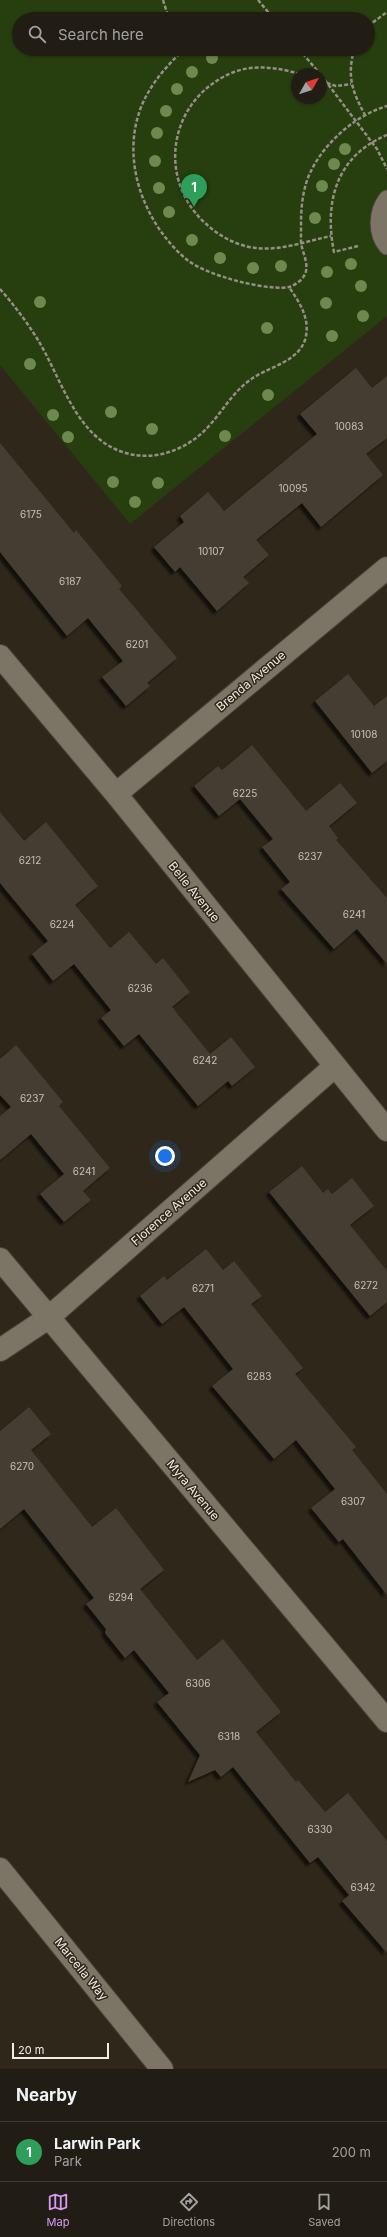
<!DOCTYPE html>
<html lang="en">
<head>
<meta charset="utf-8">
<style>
  :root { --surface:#221d14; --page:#2e2a22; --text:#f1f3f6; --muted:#a2a2a0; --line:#3f3b34; --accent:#d89af8 }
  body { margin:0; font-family:Inter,sans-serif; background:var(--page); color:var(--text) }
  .compass { position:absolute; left:291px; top:68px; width:36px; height:36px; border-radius:50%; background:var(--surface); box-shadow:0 1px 3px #0004; rotate:51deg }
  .scale { position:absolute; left:12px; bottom:10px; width:97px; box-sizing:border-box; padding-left:4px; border:2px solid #f1ece4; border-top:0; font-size:11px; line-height:14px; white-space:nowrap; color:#f1ece4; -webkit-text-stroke:3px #2e271a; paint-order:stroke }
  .you { position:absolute; left:165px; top:1156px; width:14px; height:14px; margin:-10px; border:3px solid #fff; border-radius:50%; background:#1a73e8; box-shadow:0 0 0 6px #1a73e833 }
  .badge { display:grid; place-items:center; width:26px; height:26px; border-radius:50%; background:var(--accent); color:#fff; font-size:13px; font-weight:700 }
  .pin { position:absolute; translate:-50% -33px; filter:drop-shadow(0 1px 2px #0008) }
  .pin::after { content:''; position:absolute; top:21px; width:14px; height:12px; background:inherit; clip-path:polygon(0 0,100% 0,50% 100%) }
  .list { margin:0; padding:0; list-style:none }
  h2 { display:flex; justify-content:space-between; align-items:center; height:52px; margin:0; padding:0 16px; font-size:17px }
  h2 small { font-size:13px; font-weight:400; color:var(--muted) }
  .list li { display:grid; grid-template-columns:26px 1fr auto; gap:12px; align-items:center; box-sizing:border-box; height:60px; padding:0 16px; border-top:1px solid var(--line) }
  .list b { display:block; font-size:15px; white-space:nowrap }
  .list p { margin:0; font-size:13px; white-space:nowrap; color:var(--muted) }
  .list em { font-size:13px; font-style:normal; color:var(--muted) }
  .icon { flex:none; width:22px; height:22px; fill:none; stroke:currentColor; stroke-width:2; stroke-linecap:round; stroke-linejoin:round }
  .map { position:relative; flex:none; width:387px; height:2069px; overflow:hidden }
  .search { position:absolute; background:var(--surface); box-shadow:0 1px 3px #0004; left:12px; right:12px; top:12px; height:44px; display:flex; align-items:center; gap:10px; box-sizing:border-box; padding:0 14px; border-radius:22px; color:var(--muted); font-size:15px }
  .sheet { height:112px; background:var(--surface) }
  nav { display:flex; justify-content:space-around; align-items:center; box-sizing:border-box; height:56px; border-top:1px solid var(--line); background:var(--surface); font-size:11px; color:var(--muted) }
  nav a { display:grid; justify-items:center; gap:2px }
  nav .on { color:var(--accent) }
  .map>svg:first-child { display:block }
  .green { fill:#273e0f; fill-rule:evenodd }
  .building { fill:#453e30; filter:url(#shadow) }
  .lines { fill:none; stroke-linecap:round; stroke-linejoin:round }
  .service-casing { stroke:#4b453b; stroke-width:19 }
  .minor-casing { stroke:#4b453b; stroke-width:24 }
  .path { stroke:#958f85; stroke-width:2.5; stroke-dasharray:4 2; stroke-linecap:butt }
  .service { stroke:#7c7465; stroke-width:17 }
  .minor { stroke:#7c7465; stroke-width:22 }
  .tree { fill:#6e894d }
  .labels { text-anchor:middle; stroke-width:3; stroke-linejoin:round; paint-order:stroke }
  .number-label { font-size:10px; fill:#c6c0b7 }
  .street-label { font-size:12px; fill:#f1ece4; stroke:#2e271a }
</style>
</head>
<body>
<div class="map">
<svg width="387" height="2069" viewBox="0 0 387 2069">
  <defs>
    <filter id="shadow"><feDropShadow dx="-3.5" dy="3.5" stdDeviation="1" flood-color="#0009"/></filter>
  </defs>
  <rect width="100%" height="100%" fill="#2e271a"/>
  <path class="green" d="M0,0h387v316l-257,208 -130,-159zM19,19h349v30h-349zM297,74h24v24h-24z"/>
  <path class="building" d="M356,368l16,20 15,-12v62l-21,16 17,21 -62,52 -19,-24 -46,37 13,15 -26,22 6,6 -32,28 -37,-44 -5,5 -21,-25 30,-25 -4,-6 28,-24 16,19 93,-77 -17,-20z
    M0,443l74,90 2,-3 46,56 -3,3 58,69 -30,25 3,3 -24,20 -24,-29 21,-16 -35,-43 -21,18 -67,-84z
    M348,674l26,32 13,-10v65l-15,12 -57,-72z
    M252,745l54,66 34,-28 17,20 -28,23 9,12 -2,2 51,58v66l-30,-35 -23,20 -53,-60 9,-7 -28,-35 11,-8 -33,-40 -21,17 -25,-30 24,-20 4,4z
    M0,812l24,29 22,-19 52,64 -23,19 35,43 19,-16 27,32 7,-6 27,34 -18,15 38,47 21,-17 24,30 -23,19 -4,-5 -30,25 -59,-72 -15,12 -23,-28 10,-8 -37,-46 -21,17 -21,-27 16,-13 -48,-58z
    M16,1045l47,57 -4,4 51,62 -27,23 8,9 -27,22 -24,-28 24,-20 -33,-40 -31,26v-44l11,-9 -11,-12v-36z
    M302,1166l21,27 5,-4 4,5 20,-16 22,28 -24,19 37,46v31l-17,14 -101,-124z
    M206,1249l17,21 11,-9 28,35 -11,8 52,64 -8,6 61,73 -4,3 35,44v101l-44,-56 -4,3 -28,-34 24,-19 -39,-49 -22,19 -62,-73 21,-17 -49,-62 -22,17 -22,-28 24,-20 3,4z
    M29,1407l22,27 -20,16 61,77 24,-19 48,62 -24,19 57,71 26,-21 58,73 -25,20 40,50 2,-2 27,32 23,-19 39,48v112l-45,-52 7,-6 -31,-38 -8,6 -77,-96 -12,10 -6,-7 -27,12 12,-27 -43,-53 12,-9 -35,-43 -9,8 -20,-25 1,-4 -20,-25 8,-6 -70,-89 -24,20v-98z"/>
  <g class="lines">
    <g class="service-casing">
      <path id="service" d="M387,199c-10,13 -11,34 0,47"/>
    </g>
    <g class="minor-casing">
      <path id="minor" d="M0,656l116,138 271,336
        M116,794l271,-226
        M0,1259l387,462
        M0,1350l48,-32 286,-251
        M0,1869l162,200"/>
    </g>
    <path class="path" d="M163,0l6,19
      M258,0l16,19
      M264,19l8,-2
      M368,26l19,-14
      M184,49c-18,18 -35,36 -44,61 -19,53 5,114 46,149 11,9 28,15 41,19 15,5 47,12 62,9 7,-2 16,-9 17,-16 2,-10 -4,-19 -5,-29 0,-6 0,-12 0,-18 0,-18 2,-37 10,-53 14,-29 45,-56 76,-65
      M299,49l21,25
      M354,49c-7,28 -2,42 11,66
      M300,74c-20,-6 -45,-10 -66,-2 -64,25 -79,105 -29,151 14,13 32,23 51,25 25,3 51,-7 75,-12
      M321,75l56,74 10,20
      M321,81l15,5 15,-2
      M358,246l-24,6c-10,-50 2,-96 53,-117
      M0,289c14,16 27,33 38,51 22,36 36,90 77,109 32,15 69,4 93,-22 15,-16 24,-34 42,-47 17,-13 47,-17 55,-40 6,-20 -5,-37 -16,-53"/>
    <use href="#service" class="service"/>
    <use href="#minor" class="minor"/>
  </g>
  <g class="tree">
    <circle cx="212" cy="58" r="6"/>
    <circle cx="192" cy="72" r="6"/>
    <circle cx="177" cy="89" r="6"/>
    <circle cx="166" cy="111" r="6"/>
    <circle cx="157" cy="133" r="6"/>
    <circle cx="345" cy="149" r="6"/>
    <circle cx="155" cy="161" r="6"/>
    <circle cx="334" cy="164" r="6"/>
    <circle cx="322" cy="186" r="6"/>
    <circle cx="159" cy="188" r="6"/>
    <circle cx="169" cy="212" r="6"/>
    <circle cx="315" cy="218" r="6"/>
    <circle cx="192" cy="240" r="6"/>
    <circle cx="220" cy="258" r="6"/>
    <circle cx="351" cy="264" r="6"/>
    <circle cx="281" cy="266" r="6"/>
    <circle cx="253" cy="268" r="6"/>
    <circle cx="327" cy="272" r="6"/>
    <circle cx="361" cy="286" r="6"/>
    <circle cx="40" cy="302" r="6"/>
    <circle cx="326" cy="303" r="6"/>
    <circle cx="363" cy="316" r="6"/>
    <circle cx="267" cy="328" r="6"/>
    <circle cx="332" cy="336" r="6"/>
    <circle cx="30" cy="364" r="6"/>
    <circle cx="268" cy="395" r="6"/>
    <circle cx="111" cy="412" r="6"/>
    <circle cx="53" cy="415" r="6"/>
    <circle cx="152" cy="429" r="6"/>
    <circle cx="225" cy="436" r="6"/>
    <circle cx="68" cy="437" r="6"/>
    <circle cx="113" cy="482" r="6"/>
    <circle cx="158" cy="483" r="6"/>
    <circle cx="135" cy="502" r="6"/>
  </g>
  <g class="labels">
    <g class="number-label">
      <text x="349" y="430">10083</text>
      <text x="293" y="492">10095</text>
      <text x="31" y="518">6175</text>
      <text x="211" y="555">10107</text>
      <text x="70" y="585">6187</text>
      <text x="137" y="648">6201</text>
      <text x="364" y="738">10108</text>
      <text x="245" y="797">6225</text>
      <text x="310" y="860">6237</text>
      <text x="30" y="864">6212</text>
      <text x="354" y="918">6241</text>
      <text x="62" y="928">6224</text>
      <text x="140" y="992">6236</text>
      <text x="205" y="1064">6242</text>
      <text x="32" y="1102">6237</text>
      <text x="84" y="1175">6241</text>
      <text x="366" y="1289">6272</text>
      <text x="203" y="1292">6271</text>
      <text x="259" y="1380">6283</text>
      <text x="22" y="1470">6270</text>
      <text x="353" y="1505">6307</text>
      <text x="121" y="1601">6294</text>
      <text x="198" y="1687">6306</text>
      <text x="229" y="1740">6318</text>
      <text x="320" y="1833">6330</text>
      <text x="363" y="1891">6342</text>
    </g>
    <g class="street-label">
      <text transform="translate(251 681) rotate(-40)" y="4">Brenda Avenue</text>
      <text transform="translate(194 892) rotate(51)" y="4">Belle Avenue</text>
      <text transform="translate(169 1212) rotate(-41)" y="4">Florence Avenue</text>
      <text transform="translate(193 1490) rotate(50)" y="4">Myra Avenue</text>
      <text transform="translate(81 1969) rotate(51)" y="4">Marcella Way</text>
    </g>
  </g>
</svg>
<svg class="compass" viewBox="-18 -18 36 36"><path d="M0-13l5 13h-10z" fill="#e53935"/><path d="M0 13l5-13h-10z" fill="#a2a2a0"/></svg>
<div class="scale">20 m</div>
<div class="you"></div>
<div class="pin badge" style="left:194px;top:207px;background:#2e9e5b">1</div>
<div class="search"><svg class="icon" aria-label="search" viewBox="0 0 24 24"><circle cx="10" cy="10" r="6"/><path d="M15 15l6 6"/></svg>Search here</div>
</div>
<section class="sheet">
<h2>Nearby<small></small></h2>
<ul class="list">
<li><span class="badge" style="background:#2e9e5b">1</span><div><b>Larwin Park</b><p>Park</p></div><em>200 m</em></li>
</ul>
</section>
<nav>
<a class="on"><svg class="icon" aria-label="map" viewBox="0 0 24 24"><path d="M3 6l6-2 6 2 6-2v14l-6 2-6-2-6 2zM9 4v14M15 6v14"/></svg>Map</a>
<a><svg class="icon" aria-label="directions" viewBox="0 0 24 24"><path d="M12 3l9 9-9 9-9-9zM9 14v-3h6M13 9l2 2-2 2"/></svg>Directions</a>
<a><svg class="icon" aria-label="saved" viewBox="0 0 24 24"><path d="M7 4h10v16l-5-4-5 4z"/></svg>Saved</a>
</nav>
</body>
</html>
